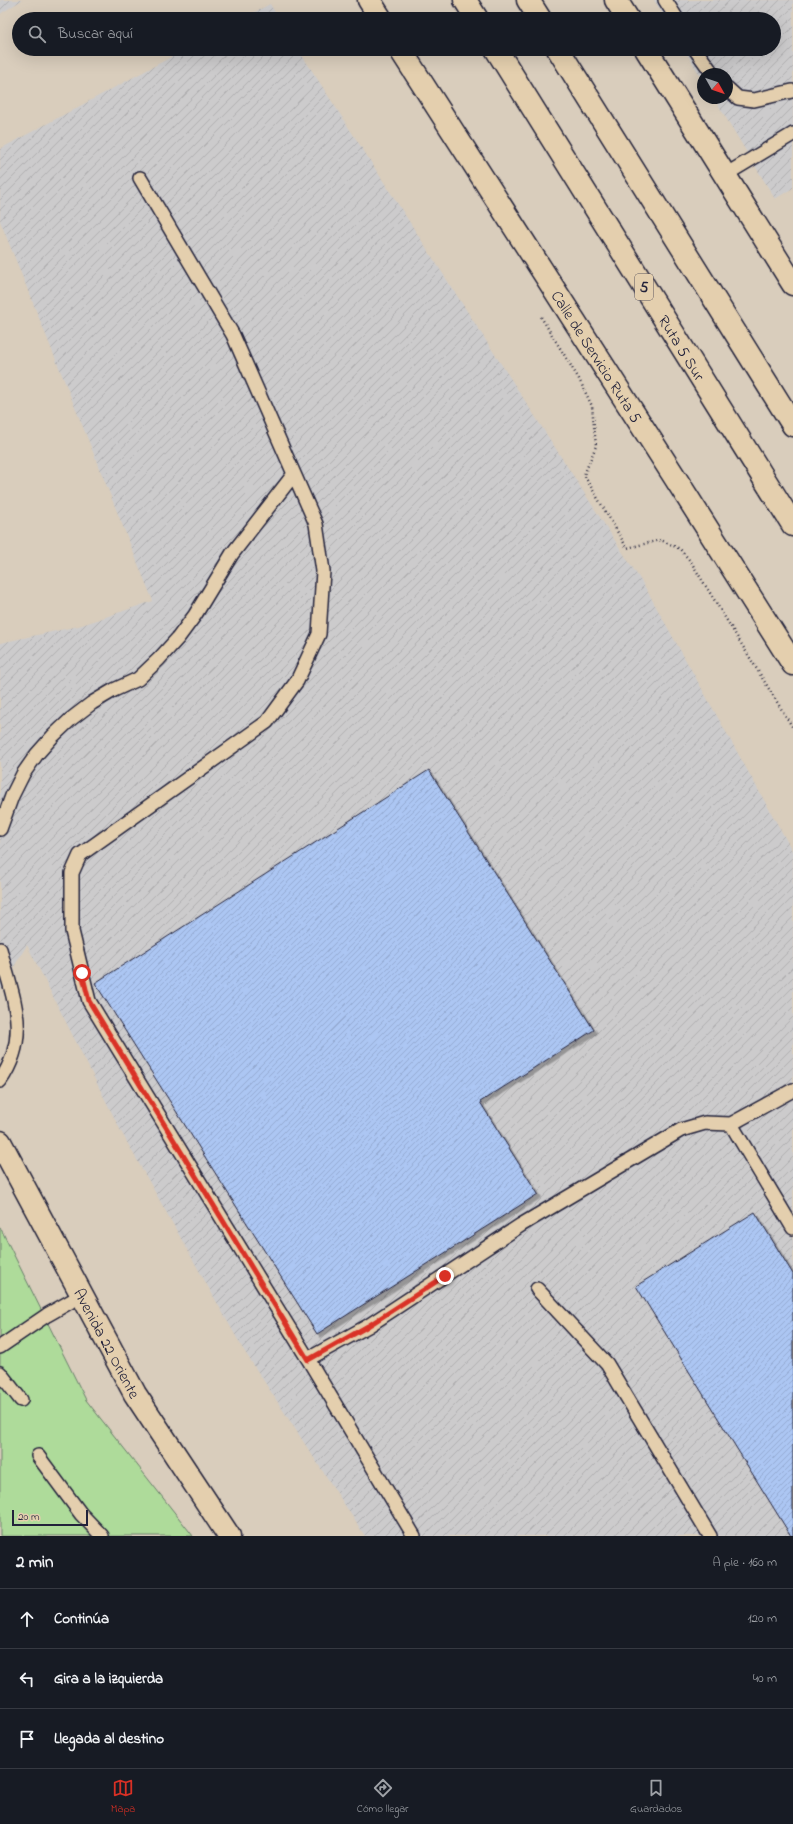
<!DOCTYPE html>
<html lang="es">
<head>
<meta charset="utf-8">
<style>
  :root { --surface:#171b24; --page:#242831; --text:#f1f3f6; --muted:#9ea1a6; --line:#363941; --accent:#d93025 }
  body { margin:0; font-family:"Indie Flower",sans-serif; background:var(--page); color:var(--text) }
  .compass { position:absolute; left:697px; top:68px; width:36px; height:36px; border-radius:50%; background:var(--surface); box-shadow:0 4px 16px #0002; rotate:130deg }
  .scale { position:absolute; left:12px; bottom:10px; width:76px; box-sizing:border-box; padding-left:4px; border:2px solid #22223b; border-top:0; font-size:11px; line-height:14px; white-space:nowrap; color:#22223b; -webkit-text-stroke:3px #e4cfae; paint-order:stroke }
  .stop { position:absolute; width:12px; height:12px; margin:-9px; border:3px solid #d93025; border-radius:50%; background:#fff }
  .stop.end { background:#d93025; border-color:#fff; box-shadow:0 1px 4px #0008 }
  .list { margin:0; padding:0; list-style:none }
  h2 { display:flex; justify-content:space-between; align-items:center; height:52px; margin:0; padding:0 16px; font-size:17px }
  h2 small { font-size:13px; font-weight:400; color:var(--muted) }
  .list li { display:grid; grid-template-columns:26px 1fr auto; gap:12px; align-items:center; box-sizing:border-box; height:60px; padding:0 16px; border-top:1px solid var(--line) }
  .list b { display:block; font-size:15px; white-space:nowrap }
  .list em { font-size:13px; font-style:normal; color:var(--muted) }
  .icon { flex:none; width:22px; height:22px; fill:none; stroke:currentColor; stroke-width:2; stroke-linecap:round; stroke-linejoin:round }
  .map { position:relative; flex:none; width:793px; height:1536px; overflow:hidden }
  .search { position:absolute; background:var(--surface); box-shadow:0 4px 16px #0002; left:12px; right:12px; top:12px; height:44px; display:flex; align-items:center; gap:10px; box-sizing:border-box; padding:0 14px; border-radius:22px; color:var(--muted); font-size:15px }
  .sheet { height:232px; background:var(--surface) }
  nav { display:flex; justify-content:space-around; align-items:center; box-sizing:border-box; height:56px; border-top:1px solid var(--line); background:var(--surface); font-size:11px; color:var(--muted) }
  nav a { display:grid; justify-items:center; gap:2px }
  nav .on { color:var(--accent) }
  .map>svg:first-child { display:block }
  .industrial { fill:url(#industrial-furrows) }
  .green { fill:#aedb9a; stroke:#687e6a }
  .building { fill:url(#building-hatch); stroke:#22223b; filter:url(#shadow) }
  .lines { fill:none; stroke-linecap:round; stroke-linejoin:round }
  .service-casing { stroke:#22223b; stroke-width:16 }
  .minor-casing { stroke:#22223b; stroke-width:25 }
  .tertiary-casing { stroke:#22223b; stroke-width:25 }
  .motorway-casing { stroke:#22223b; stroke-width:25 }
  .path { stroke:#22223b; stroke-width:2.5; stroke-dasharray:1 3; stroke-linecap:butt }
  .service { stroke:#e4cfae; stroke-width:13 }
  .minor { stroke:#e4cfae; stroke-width:22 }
  .tertiary { stroke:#e4cfae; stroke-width:22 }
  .motorway { stroke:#e4cfae; stroke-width:22 }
  .route { stroke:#d93025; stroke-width:5 }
  .labels { text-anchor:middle; stroke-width:3.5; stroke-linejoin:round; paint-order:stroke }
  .shield { fill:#e4cfae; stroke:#5c565e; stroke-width:1 }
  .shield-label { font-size:15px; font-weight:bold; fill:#22223b }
  .street-label { font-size:16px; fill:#22223b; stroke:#e4cfae }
</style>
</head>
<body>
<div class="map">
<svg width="793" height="1536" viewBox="0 0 793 1536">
  <defs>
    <pattern id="industrial-furrows" width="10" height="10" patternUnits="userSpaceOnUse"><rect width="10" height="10" fill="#cccbcc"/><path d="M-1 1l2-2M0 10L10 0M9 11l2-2" fill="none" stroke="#afaeb0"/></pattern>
    <pattern id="building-hatch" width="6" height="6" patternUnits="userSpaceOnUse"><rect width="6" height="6" fill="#acc6f3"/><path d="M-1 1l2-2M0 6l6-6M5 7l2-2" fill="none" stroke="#94aad1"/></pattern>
    <filter id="shadow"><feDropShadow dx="3.5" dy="3.5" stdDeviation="0" flood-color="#0004"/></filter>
  </defs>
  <rect width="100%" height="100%" fill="#d9cdbc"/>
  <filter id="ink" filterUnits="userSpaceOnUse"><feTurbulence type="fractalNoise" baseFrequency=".025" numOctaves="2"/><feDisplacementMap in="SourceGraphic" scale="8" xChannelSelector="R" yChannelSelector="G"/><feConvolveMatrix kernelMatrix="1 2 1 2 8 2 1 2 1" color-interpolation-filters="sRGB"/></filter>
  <g filter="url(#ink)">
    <path class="industrial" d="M0,0h22l-22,14z
      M654,0h139v188l-18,11 -61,-101h13v-24h-24v6l-19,-31h90v-30h-108z
      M270,4l9,15h-37z
      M186,49h112l347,538 148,265v684h-428l-122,-187 -120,-214 -96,-190 -27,45v-347l79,-17 74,-25 -153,-380v-72z"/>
    <path class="green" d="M0,1227l86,173 107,136h-193z"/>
    <path class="building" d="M429,770l165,260 -114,72 58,92 -221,140 -222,-351z
      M755,1212l38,62v262h-2l-155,-250z"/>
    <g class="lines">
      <g class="service-casing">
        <path id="service" d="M665,0l12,19
          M695,49l18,25
          M727,88l11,10 16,2 38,-9
          M725,175l68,-41
          M140,178l93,157 83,189 7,47 -4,63 -22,47 -30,41 -187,133 -8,18v58l17,70 219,358
          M0,829l12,-33 11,-22 14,-20 16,-18 18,-17 21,-16 22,-13 24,-11 21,-20 19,-21 17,-23 37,-61 62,-80
          M0,949c12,48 32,85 0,132
          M731,1124l62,104
          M537,1289l70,75 103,172
          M0,1347l47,-32 35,-20
          M0,1373l21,27
          M38,1456l43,58 21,22
          M414,1536l-106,-177 60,-33 153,-101 160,-95 24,-7 26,1 62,-34"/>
      </g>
      <g class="minor-casing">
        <g id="minor">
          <path id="s1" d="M0,1142l135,252 94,142"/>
        </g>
      </g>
      <g class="tertiary-casing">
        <g id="tertiary">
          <path d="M369,0l12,19"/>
          <path d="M616,0l12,19"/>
          <path id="s2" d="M400,49l274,427 119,188"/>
          <path d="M646,49l147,235"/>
        </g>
      </g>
      <g class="motorway-casing">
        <g id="motorway">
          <path d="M465,0l12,19"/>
          <path d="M528,0l12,19"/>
          <path id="s3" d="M496,49l297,476"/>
          <path d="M558,49l235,376"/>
        </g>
      </g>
      <path class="path" d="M541,317l38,62 13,27 4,40 -12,29 43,73 34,-8 19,9 11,13 102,166"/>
      <use href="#service" class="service"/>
      <use href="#minor" class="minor"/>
      <use href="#tertiary" class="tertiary"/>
      <use href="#motorway" class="motorway"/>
    </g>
  </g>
  <g class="lines" filter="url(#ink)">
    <path class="route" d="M82,973l7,28 219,359 60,-34 77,-50"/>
  </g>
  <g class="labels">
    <rect class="shield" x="635" y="274" width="18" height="26" rx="3"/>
    <g class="shield-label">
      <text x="644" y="292">5</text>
    </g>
    <g class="street-label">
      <text dy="6" stroke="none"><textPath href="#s3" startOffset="352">Ruta 5 Sur</textPath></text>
      <text dy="6" stroke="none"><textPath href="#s2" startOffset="365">Calle de Servicio Ruta 5</textPath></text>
      <text dy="6" stroke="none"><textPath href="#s1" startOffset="228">Avenida 22 Oriente</textPath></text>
    </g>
  </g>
</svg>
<svg class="compass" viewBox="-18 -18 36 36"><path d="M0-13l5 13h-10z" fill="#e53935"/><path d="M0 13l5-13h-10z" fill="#9ea1a6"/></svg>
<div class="scale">20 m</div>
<div class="stop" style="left:82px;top:973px"></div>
<div class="stop end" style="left:445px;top:1276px"></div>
<div class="search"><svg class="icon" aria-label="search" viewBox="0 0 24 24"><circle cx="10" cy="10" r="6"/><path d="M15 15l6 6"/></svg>Buscar aquí</div>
</div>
<section class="sheet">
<h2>2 min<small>A pie · 160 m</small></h2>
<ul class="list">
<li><svg class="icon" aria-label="ahead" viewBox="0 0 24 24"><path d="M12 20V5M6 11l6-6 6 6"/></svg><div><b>Continúa</b></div><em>120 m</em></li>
<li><svg class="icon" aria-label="left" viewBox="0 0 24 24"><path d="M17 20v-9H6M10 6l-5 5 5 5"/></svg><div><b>Gira a la izquierda</b></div><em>40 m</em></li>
<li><svg class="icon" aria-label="arrive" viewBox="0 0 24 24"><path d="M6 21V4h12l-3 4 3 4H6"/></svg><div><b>Llegada al destino</b></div></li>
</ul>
</section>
<nav>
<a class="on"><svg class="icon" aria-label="map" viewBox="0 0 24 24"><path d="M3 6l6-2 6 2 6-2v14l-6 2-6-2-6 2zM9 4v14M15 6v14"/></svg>Mapa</a>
<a><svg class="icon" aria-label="directions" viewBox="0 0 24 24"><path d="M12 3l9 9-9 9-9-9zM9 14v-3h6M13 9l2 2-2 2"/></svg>Cómo llegar</a>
<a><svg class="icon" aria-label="saved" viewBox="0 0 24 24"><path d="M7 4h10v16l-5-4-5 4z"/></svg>Guardados</a>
</nav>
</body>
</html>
